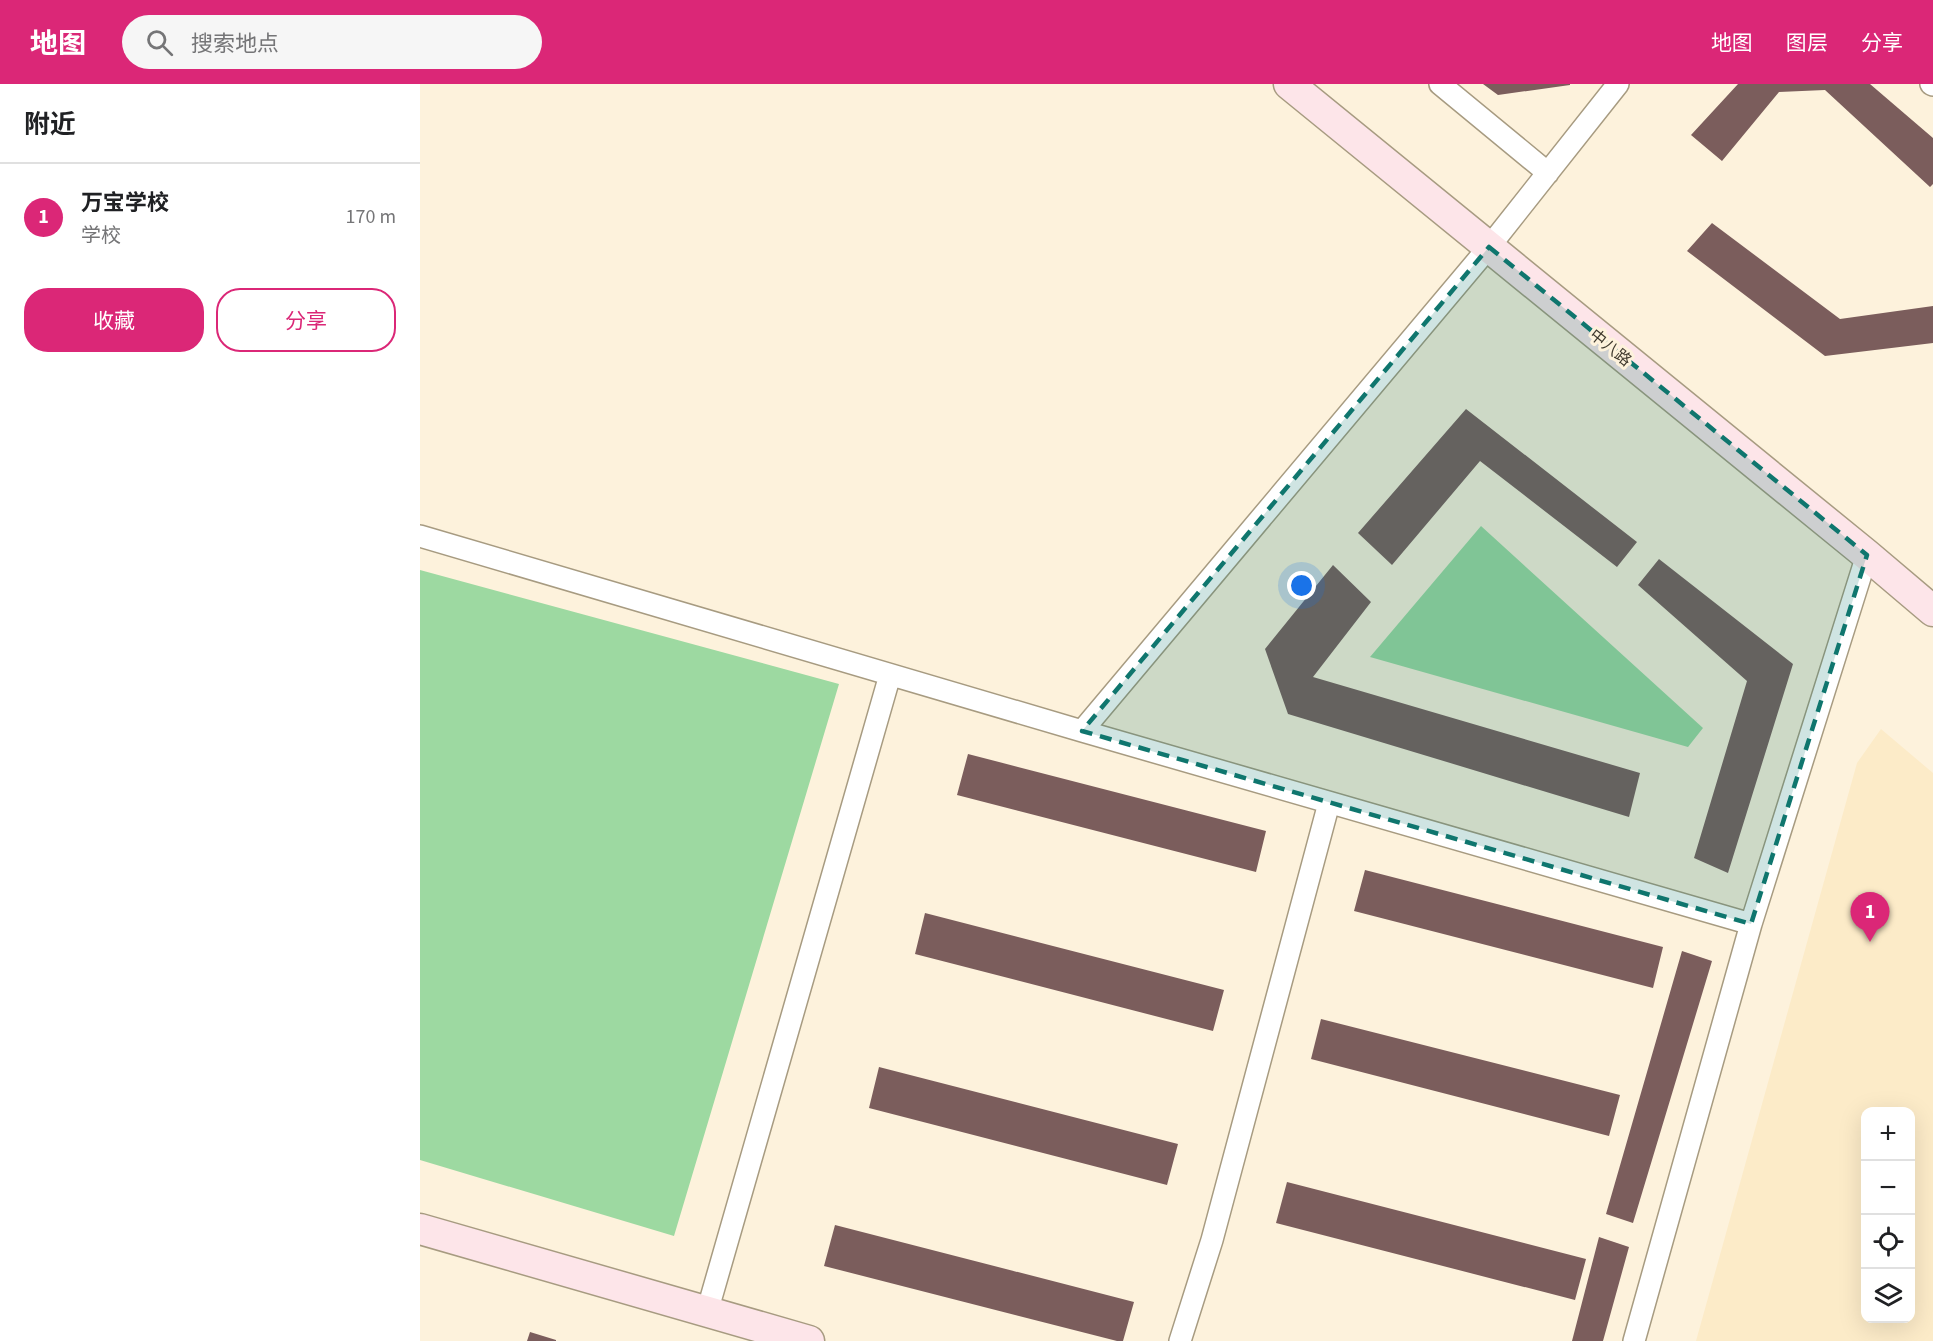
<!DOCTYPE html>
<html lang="zh">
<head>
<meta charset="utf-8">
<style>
  :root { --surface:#fff; --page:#f6f6f6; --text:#202124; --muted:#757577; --line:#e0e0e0; --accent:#db2777 }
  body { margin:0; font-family:"Source Sans 3","Noto Sans SC",sans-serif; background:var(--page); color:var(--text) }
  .controls { position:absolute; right:18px; bottom:18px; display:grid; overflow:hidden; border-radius:12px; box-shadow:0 6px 24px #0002 }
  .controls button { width:54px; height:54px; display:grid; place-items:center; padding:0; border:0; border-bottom:2px solid var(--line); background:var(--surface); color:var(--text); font:30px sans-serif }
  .you { position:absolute; left:882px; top:502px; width:21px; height:21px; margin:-15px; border:4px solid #fff; border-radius:50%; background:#1a73e8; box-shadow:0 0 0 9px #1a73e833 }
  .badge { display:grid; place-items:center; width:39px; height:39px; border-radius:50%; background:var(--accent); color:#fff; font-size:20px; font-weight:700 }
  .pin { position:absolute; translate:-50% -50px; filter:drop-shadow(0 2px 3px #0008) }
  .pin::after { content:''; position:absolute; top:32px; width:21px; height:18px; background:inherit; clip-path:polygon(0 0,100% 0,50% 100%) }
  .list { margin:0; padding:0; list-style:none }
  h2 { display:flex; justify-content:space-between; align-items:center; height:78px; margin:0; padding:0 24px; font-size:26px }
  h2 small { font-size:20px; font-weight:400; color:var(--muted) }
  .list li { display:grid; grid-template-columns:39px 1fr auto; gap:18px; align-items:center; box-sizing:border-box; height:108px; padding:0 24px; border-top:2px solid var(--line) }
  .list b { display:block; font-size:22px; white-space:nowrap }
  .list p { margin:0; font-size:20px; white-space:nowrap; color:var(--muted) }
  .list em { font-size:20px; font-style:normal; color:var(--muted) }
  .actions { display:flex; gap:12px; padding:18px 24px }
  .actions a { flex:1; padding:14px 0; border:2px solid var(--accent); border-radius:24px; text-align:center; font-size:21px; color:var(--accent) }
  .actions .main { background:var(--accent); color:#fff }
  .icon { flex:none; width:33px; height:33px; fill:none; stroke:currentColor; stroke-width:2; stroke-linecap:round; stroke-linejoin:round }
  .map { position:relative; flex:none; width:1513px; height:1257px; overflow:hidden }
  header { display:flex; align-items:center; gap:36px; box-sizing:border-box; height:84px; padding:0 30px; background:var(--accent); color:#fff }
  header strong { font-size:28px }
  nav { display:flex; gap:33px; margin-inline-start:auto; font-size:21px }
  .search { width:420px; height:54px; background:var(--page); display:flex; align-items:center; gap:15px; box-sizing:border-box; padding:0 21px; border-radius:33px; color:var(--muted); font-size:22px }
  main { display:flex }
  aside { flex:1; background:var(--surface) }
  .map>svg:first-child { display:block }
  .built { fill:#fcebc8; fill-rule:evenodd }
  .green { fill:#9dd9a1 }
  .building { fill:#7b5d5c }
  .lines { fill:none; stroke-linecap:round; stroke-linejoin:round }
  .street-casing { stroke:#a79b81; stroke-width:24 }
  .secondary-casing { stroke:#a79b81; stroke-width:33 }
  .street { stroke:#fff; stroke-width:21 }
  .secondary { stroke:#fde5e9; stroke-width:30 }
  .marked { fill:#0f766e; fill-opacity:0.2; stroke:#0f766e; stroke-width:4.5; stroke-dasharray:12 8; stroke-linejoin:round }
  .labels { text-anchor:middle; stroke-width:6; stroke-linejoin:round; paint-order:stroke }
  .street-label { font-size:16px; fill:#403a2f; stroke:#fdf2dc }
</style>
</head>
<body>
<header>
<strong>地图</strong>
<div class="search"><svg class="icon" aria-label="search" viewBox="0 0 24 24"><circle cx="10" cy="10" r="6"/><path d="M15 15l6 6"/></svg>搜索地点</div>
<nav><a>地图</a><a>图层</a><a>分享</a></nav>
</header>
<main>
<aside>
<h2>附近<small></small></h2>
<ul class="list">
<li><span class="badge">1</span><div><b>万宝学校</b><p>学校</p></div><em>170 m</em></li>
</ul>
<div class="actions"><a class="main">收藏</a><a>分享</a></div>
</aside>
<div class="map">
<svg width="1513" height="1257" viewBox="0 0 1513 1257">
  <rect width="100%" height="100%" fill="#fdf2dc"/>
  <path class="built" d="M1461,645l52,44v568h-237l161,-578zM1446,1028h44v206h-44z"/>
  <path class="green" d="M1061,442l222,202 -15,19 -318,-90z
    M0,486l419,114 -165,552 -254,-76z"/>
  <path class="building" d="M1063,0h87v1l-72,10z
    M1318,0h132l63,54v46l-3,3 -105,-97 -46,2 -57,69 -31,-26z
    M1292,139l128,96 93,-13v37l-108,13 -138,-105z
    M1046,325l171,133 -20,25 -137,-106 -88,104 -34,-32z
    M1239,475l134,105 -65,209 -34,-15 53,-177 -109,-96z
    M913,481l38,37 -58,75 327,96 -11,44 -341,-103 -23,-65z
    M548,670l298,77 -10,41 -299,-77z
    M945,786l298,77 -10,41 -299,-77z
    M505,829l299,77 -11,41 -298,-77z
    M1262,867l30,10 -79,262 -27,-9z
    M901,935l299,76 -11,41 -298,-77z
    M459,983l299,77 -11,41 -298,-77z
    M867,1098l299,77 -11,41 -299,-77z
    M415,1141l299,77 -11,39h-6l-293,-75z
    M1179,1153l30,10 -26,94h-31z
    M110,1248l26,8v1h-29z"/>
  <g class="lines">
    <g class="street-casing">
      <path id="street" d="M1020,0l108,89
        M1511,0l2,1
        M0,452l662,195 669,193
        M662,647l407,-484 129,-163
        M287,1228l183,-637
        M760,1257l32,-101 117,-437
        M1214,1257l117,-417 116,-369"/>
    </g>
    <g class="secondary-casing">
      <path id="secondary" d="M869,0l578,471 66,56
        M0,1145l389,112"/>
    </g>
    <use href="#street" class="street"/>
    <use href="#secondary" class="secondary"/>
  </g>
  <path class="marked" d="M1069,163l378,308 -116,369 -669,-193z"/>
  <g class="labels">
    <g class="street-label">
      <text transform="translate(1191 263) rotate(39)" y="6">中八路</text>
    </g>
  </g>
</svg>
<div class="controls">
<button>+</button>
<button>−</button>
<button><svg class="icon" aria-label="locate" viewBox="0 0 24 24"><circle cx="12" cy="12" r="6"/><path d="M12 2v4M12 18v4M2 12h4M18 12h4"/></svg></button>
<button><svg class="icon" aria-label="layers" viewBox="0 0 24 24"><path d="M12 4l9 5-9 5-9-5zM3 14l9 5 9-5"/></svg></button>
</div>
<div class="you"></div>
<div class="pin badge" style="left:1450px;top:858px">1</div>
</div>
</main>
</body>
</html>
